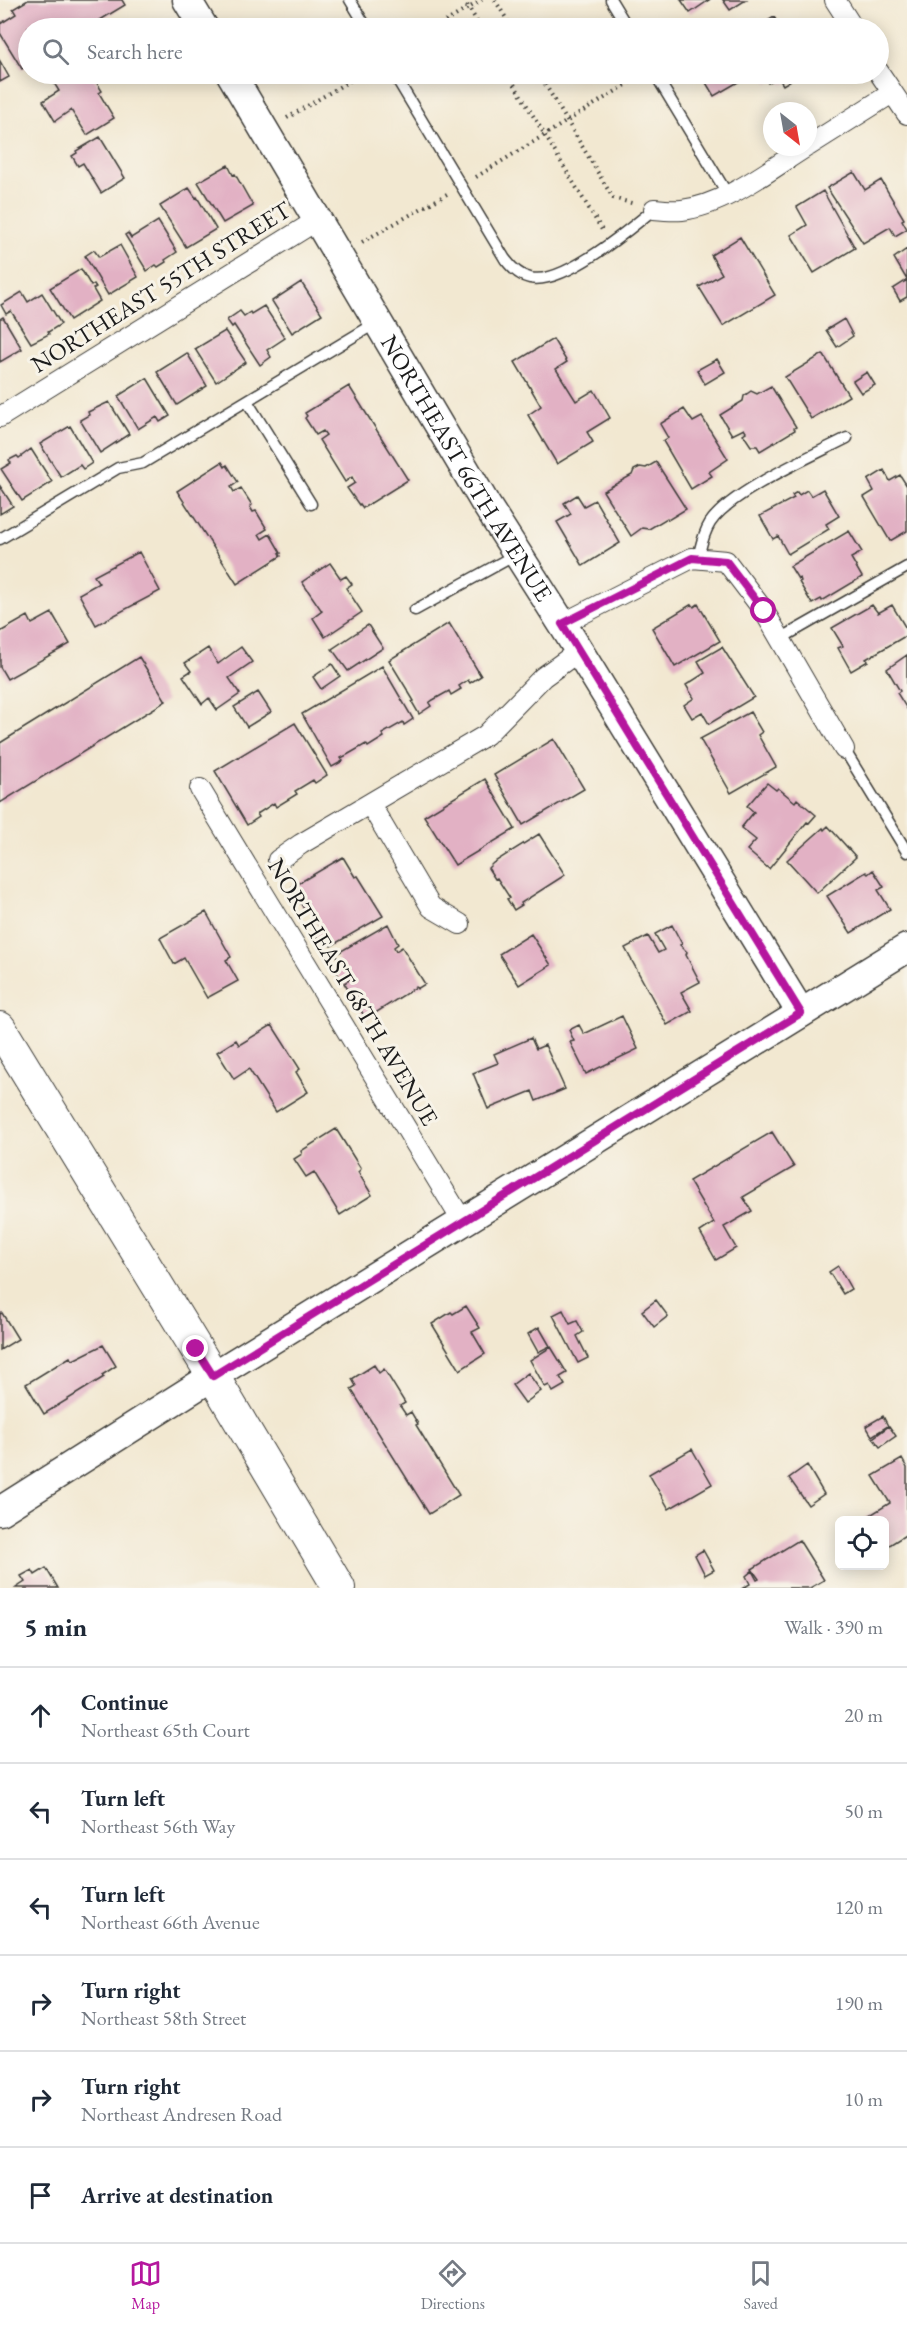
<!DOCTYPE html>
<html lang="en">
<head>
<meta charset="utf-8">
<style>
  :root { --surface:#fff; --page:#f2f2f3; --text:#1f2937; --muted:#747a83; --line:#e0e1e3; --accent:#b5179e }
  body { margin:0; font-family:"EB Garamond",serif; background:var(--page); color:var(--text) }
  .controls { position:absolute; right:18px; bottom:18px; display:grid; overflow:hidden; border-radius:9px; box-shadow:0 3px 15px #0003 }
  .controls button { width:54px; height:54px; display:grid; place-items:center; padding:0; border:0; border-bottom:2px solid var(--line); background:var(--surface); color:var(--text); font:30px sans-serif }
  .compass { position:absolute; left:763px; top:102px; width:54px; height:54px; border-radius:50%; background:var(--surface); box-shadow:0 3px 15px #0003; rotate:149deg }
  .stop { position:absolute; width:18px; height:18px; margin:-14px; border:4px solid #b5179e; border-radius:50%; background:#fff }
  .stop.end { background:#b5179e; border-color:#fff; box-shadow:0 2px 6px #0008 }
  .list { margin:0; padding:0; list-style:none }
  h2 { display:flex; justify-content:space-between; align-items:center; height:78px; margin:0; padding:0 24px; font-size:26px }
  h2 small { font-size:20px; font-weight:400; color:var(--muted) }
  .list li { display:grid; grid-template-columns:39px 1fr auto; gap:18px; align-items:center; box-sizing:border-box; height:96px; padding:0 24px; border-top:2px solid var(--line) }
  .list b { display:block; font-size:22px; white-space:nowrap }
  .list p { margin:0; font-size:20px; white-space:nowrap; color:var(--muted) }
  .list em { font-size:20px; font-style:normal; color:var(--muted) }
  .icon { flex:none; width:33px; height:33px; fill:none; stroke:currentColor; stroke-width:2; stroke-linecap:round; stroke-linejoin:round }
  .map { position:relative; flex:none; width:907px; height:1588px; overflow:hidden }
  .search { position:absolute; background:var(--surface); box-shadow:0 3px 15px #0003; left:18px; right:18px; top:18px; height:66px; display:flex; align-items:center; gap:15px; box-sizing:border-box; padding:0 21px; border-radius:33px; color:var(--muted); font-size:22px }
  .sheet { height:654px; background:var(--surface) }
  nav { display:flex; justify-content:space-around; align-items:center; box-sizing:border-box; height:84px; border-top:2px solid var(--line); background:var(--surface); font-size:16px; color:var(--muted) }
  nav a { display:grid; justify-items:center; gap:3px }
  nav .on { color:var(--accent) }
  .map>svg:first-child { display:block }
  .building { fill:#e2b1c4 }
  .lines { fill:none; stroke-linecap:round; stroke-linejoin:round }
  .lane-casing { stroke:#3c3b37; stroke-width:13 }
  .street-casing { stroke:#3c3b37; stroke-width:22 }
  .secondary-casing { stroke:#3c3b37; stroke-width:31 }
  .primary-casing { stroke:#3c3b37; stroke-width:34 }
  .path { stroke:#3c3b37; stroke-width:4; stroke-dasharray:1.5 4.5; stroke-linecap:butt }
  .lane { stroke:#fff; stroke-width:10 }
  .street { stroke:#fff; stroke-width:20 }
  .secondary { stroke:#fff; stroke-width:28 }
  .primary { stroke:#fff; stroke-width:32 }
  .route { stroke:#b5179e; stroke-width:8 }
  .labels { text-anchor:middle; stroke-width:6; stroke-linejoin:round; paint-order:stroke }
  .street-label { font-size:24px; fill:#1c1c1c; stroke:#f7f3e8 }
</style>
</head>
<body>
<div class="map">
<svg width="907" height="1588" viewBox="0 0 907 1588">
  <rect width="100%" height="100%" fill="#f7f3e8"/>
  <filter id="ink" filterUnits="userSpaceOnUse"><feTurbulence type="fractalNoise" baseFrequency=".0167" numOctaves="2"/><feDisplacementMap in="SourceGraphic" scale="12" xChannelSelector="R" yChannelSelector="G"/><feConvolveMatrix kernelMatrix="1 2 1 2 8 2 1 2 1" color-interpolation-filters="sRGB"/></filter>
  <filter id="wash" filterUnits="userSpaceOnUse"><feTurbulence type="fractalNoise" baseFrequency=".008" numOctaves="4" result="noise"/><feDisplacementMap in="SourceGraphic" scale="24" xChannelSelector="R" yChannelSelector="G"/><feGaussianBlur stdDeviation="1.35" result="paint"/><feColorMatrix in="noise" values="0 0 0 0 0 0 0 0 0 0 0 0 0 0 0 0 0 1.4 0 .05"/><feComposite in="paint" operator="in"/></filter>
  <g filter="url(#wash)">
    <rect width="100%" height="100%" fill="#f2e8d1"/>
    <g id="blocks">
      <path class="building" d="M28,0h94l3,5 -38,23h-59v37l-6,4 -22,-36v-9l16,-10 -3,-5z
        M681,0h28l-19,13z
        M723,0h23l-16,10z
        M774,17l7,11h-25z
        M0,61l9,16 -9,5z
        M69,74l23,1 10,16 -3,2 15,25 -27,17 -16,-25 -16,11 -12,-20 16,-10 -5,-8z
        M718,74h18l4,7 -26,15 -9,-15z
        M762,74h39l-18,11 -5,-8 -10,6z
        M100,137l25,41 -24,15 -18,-30 -5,3 -6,-10 5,-3 -1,-2z
        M228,165l5,10 2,-1 18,32 -30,17 -25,-41z
        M854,172l11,18 16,-10 23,39 -2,1 5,9 -12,7 -5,-9 -27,16 -36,-55z
        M189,188l7,10 1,-1 19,32 -30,18 -26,-41z
        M823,191l32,57 -41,25 -23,-38 16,-10 -10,-18z
        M158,221l19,31 -12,8 1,2 -8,5 -2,-2 -9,6 -22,-36 3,-2 3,5z
        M740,237l35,58 -52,31 -24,-39 23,-13 -11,-19z
        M120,245l18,32 -30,18 -23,-39 9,-6 5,7z
        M907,249v31l-13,-22z
        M81,269l10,17 3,-2 2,3 -3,2 7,12 -30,19 -20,-32z
        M907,280v17l-7,4 -7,-12z
        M301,282l21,32 -30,19 -20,-32z
        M22,292l6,10 14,-9 19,31 -13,8 1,2 -18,9 -20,-32 -5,3 -5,-9z
        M264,306l21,32 -18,12 4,7 -11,8 -26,-40 -2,2 -5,-7 13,-9 4,5 6,-4 1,2z
        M3,317l19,32 -22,13v-43z
        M844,319l9,17 -16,11 -11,-17z
        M225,331l21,31 -30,20 -21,-33z
        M553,339l14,23 -11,7 20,32 18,-11 16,28 -23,14 6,10 -36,22 -29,-49 13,-9 -26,-44z
        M187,353l20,33 -30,19 -20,-33z
        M823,354l26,42 -38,23 -26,-42z
        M717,359l8,13 -20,12 -8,-14z
        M867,372l8,13 -14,8 -8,-12z
        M147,378l23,38 -10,6 -3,-5 -19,12 -20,-33z
        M349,386l59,94 -45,28 -3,-4 -1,1 -12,-17 8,-5 -3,-6 -7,5 -26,-42 7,-5 -3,-4 -7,4 -11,-17 2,-2 -2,-3z
        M771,386l25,41 -2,1 1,2 -35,21 -3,-5h-6l-8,-12 3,-2 -2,-3 -12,6 -12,-20 23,-14 1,-5 7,-5 6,3z
        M109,402l20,32 -29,19 -20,-33 9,-5 -1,-3z
        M684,409l9,13 9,-5 26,42 -19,13 3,4 -21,13 -28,-48 5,-3 -8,-14z
        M70,426l22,37 -9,6 -3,-4 -19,12 -21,-33z
        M31,449l21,33 -30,19 -21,-32 10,-6 -2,-3 8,-4 2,2z
        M222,462l3,5 2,-2 11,17 -7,5 3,5 7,-4 11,17 -2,2 3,5 3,-1 11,18 -8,5 3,5 8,-5 11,19h-2l2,3 -44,28 -60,-93z
        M656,462l30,47 -18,11 -1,-2 -18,11 -7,-1 -11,8 -28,-45 29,-16 2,-5 6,-3 6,1z
        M884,470l6,11 10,-6 7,11v45l-17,10 -26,-44 10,-6 -6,-11z
        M0,486l13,20 -13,8z
        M823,489l16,27 -13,8 3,5 -41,25 -10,-18 -5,3 -13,-23 34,-18 -2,-3 5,-3 2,3 8,-5 4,6z
        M577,495l7,11 11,-6 25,43 -37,23 -26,-44 14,-8 -7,-11z
        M849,531l13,21 -11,6 11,19 -40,24 -1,-2 -9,5 -13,-22 2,-1 -1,-3 -2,1 -8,-13z
        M139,552l21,39 -64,34 -17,-31 20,-11 -5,-7z
        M330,563l11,16 5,-3 6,8 -6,4 16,24 -37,25 -12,-19 9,-7 -20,-29z
        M692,604l2,3 4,-3 22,37 -45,26 -23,-39z
        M872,605l6,8 14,-8 15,25v5l-41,24 2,2 -17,10 -13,-23 5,-2 -11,-18z
        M52,613l18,31 -63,35 -7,-12v-35l28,-16 4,8z
        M449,623l32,53 -11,7 -2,-3 -9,6 2,3 -10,6 -2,-4 -16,9 -4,3 2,3 -12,8 -7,-12 2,-1 -25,-41z
        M368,625l15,23 -35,23 -16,-22z
        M241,647l11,15 -23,16 11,16 -23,16 -8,-12 -7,6 -19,-28 8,-5 -6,-8 23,-15 10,16z
        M722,647l32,50 -45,27 -7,-12 -10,6 -8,-13 10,-7 -8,-13 19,-12 -7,-12z
        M907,655v54l-10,-16 3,-2 -13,-22z
        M139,657l27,44 -166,102v-60z
        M332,664l8,12 -19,13 -8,-12z
        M382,666l31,53 -9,6 -1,-3 -21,12 2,3 -16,10 -2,-3 -19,11 -6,3 2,3 -11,6 -30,-53z
        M258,692l13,20 -24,15 -13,-20z
        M750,712l12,20 -4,3 18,32 -45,26 -31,-54z
        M295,723l32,52 -12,8 -2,-3 -18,11 2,3 -21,13 -2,-4 -17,11 2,3 -12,8 -32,-54z
        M554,739l30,50 -61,36 -29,-50z
        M485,779l30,50 -60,36 -31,-49z
        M767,783l9,7 2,-2 17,14 2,-3 19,16 -7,8 -2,-1 -38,47 -22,-19 9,-10 -15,-12 13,-16 -7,-6z
        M828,826l28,31 -39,36 -30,-33 36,-32 1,2z
        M539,834l26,41 -44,28 1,2 -8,5 -7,-11 3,-1 -13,-20 -2,1 -7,-11 5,-5z
        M343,857l12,20 3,-1 25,40 -52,30 -4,-8 -7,4 -5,-8 7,-4 -14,-23 -4,2 -12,-22z
        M873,870l11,17 -6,3 12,19 -39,24 -24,-37 39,-24 2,2z
        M206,912l25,45 -5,3 12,21 -31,17 -23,-40 -10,6 -14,-26z
        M388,924l10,20 -4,3 2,4 6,-4 23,37 -8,5 -1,-2 -50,32 -9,-15 7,-4 -4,-7 -7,5 -9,-15 7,-4 -2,-3 -7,5 -10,-16 7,-5 -3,-6z
        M672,925l10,19 -2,1 7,7 -1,3 14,27 -19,10 11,19 -25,14 -42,-77 23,-12 10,17 6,-3 -9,-16z
        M531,934l20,31 -32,20 -20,-31z
        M622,1016l16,33 -52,25 -16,-32 4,-1 -5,-11 10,-5 5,9z
        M272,1025l28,44 -4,3 12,20 -32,20 -27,-43 -15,10 -17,-27 19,-12 3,5z
        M531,1038l5,11 9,-4 20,44 -29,12 -4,-10 -44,18 -15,-36 25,-10 -4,-9z
        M336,1129l25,40 -3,3 14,23 -32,20 -26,-43 -8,5 -12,-18 8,-5 -1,-3z
        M772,1132l22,35 -51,30 9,14 -28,16 12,21 -20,12 -16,-28 14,-9 -25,-42z
        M838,1266l13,23 -8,5 -14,-22z
        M656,1300l12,16 -14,11 -12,-16z
        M466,1306l14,22 -8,4 13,22 -25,16 -28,-46 19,-12 2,2z
        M563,1310l7,14 7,-3 6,11 -6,4 11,22 -10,5 -25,-48z
        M2,1313l16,26 -18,11v-36z
        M539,1327l11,19 -12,6 -10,-18z
        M103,1345l13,21 -14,9 2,2 -60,37 -18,-30 44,-27 3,3z
        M551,1347l16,26 -7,4 5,8 -12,7 -4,-7 -4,2 -15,-27z
        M374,1365l5,8 5,-4 21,34 -5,3 6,9 5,-3 7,12 -2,1 43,70 -30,19 -78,-125 5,-3 -4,-7z
        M528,1373l13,18 -16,12 -13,-18z
        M883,1416l5,10 -16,10 -6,-10z
        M889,1426l7,10 -16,11 -7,-9z
        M692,1449l20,35 -43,25 -20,-35z
        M902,1459l5,9v66l-19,12 -1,-2 -2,2v-25l-23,-1 28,-17 -17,-27z
        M807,1465l17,29 -16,11 -19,-27z
        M799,1540l25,40 -14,8h-67l7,-4 -4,-8 6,-5 5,9 2,-1 -7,-10z
        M703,1550l11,20 -9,5 -10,-20z
        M46,1568l12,20h-42l9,-6 -4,-6 11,-6 3,5z"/>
    </g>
  </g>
  <g filter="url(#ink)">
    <use href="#blocks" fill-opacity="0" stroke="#3c3b37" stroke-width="1.5"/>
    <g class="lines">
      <g class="lane-casing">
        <path id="lane" d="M350,0l17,28
          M611,0l17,28
          M394,74l111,185c6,8 14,17 25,19 32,8 99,-48 124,-69
          M655,74l73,121
          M247,401l64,103
          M0,539l118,-71 25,-5 233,-140
          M698,558c3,-12 5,-24 12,-35 20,-31 102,-67 137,-85
          M415,610l102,-56
          M780,639l127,-72
          M844,749l63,103"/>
      </g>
      <g class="street-casing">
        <path id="street" d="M835,0l18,28
          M878,71l29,43
          M808,146l84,-53
          M654,209c9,1 19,2 28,1 43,-5 87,-40 124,-63
          M0,417l319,-198
          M562,624l130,-66 34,3 38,50 80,138
          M200,789l263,433
          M370,804l61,103 29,17
          M278,860l23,-16 185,-109 57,-58 36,-26"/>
      </g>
      <g class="secondary-casing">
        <g id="secondary">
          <path d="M187,0l17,28"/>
          <path id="s1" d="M231,74l254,429 83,130 233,380"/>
          <path d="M0,1511l213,-135 694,-428"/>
        </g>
      </g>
      <g class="primary-casing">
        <path id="primary" d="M0,1028l213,348 126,212"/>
      </g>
      <path class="path" d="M464,0l17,28
        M495,0l17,28
        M435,28l47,-28
        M508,74l94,156
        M539,74l74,124 22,6
        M287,118l74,-44
        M476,177l163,-100
        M362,242l85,-48"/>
      <use href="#lane" class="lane"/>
      <use href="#street" class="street"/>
      <use href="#secondary" class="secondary"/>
      <use href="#primary" class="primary"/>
    </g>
  </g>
  <g class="lines" filter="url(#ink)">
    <path class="route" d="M196,1349l17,27 588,-363 -239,-389 130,-66 34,3 38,50"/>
  </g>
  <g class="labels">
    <g class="street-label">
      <text transform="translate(161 287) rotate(-32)" y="8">NORTHEAST 55TH STREET</text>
      <text dy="8" stroke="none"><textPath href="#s1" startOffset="459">NORTHEAST 66TH AVENUE</textPath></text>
      <text transform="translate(353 992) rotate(59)" y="8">NORTHEAST 68TH AVENUE</text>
    </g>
  </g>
</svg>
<div class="controls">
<button><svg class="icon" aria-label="locate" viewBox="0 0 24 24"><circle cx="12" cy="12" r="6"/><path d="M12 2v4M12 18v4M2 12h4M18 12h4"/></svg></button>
</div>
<svg class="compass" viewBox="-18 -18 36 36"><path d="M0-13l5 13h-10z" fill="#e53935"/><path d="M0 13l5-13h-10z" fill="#747a83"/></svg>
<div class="stop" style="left:764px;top:611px"></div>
<div class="stop end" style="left:196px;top:1349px"></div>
<div class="search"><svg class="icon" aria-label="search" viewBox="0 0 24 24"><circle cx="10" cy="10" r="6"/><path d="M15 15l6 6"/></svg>Search here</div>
</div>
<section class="sheet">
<h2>5 min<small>Walk · 390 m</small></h2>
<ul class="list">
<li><svg class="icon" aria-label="ahead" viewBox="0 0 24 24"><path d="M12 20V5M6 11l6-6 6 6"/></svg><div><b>Continue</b><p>Northeast 65th Court</p></div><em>20 m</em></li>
<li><svg class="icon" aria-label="left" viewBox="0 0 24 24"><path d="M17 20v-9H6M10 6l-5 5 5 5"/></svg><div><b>Turn left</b><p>Northeast 56th Way</p></div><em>50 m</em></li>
<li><svg class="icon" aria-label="left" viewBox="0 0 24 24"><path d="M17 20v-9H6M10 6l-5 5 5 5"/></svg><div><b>Turn left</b><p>Northeast 66th Avenue</p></div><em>120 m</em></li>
<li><svg class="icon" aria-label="right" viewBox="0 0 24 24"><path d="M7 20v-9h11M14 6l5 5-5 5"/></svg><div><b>Turn right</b><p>Northeast 58th Street</p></div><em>190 m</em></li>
<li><svg class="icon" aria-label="right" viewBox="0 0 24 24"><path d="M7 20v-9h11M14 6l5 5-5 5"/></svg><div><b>Turn right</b><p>Northeast Andresen Road</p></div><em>10 m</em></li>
<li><svg class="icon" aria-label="arrive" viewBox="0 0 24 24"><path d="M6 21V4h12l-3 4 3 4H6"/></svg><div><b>Arrive at destination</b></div></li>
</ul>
</section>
<nav>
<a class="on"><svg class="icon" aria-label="map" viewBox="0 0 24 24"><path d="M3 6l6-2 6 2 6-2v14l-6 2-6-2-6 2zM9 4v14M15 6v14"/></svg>Map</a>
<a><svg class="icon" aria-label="directions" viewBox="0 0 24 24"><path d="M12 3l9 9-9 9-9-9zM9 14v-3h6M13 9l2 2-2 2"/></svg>Directions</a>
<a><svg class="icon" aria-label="saved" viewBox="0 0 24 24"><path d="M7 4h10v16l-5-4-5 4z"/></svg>Saved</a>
</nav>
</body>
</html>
